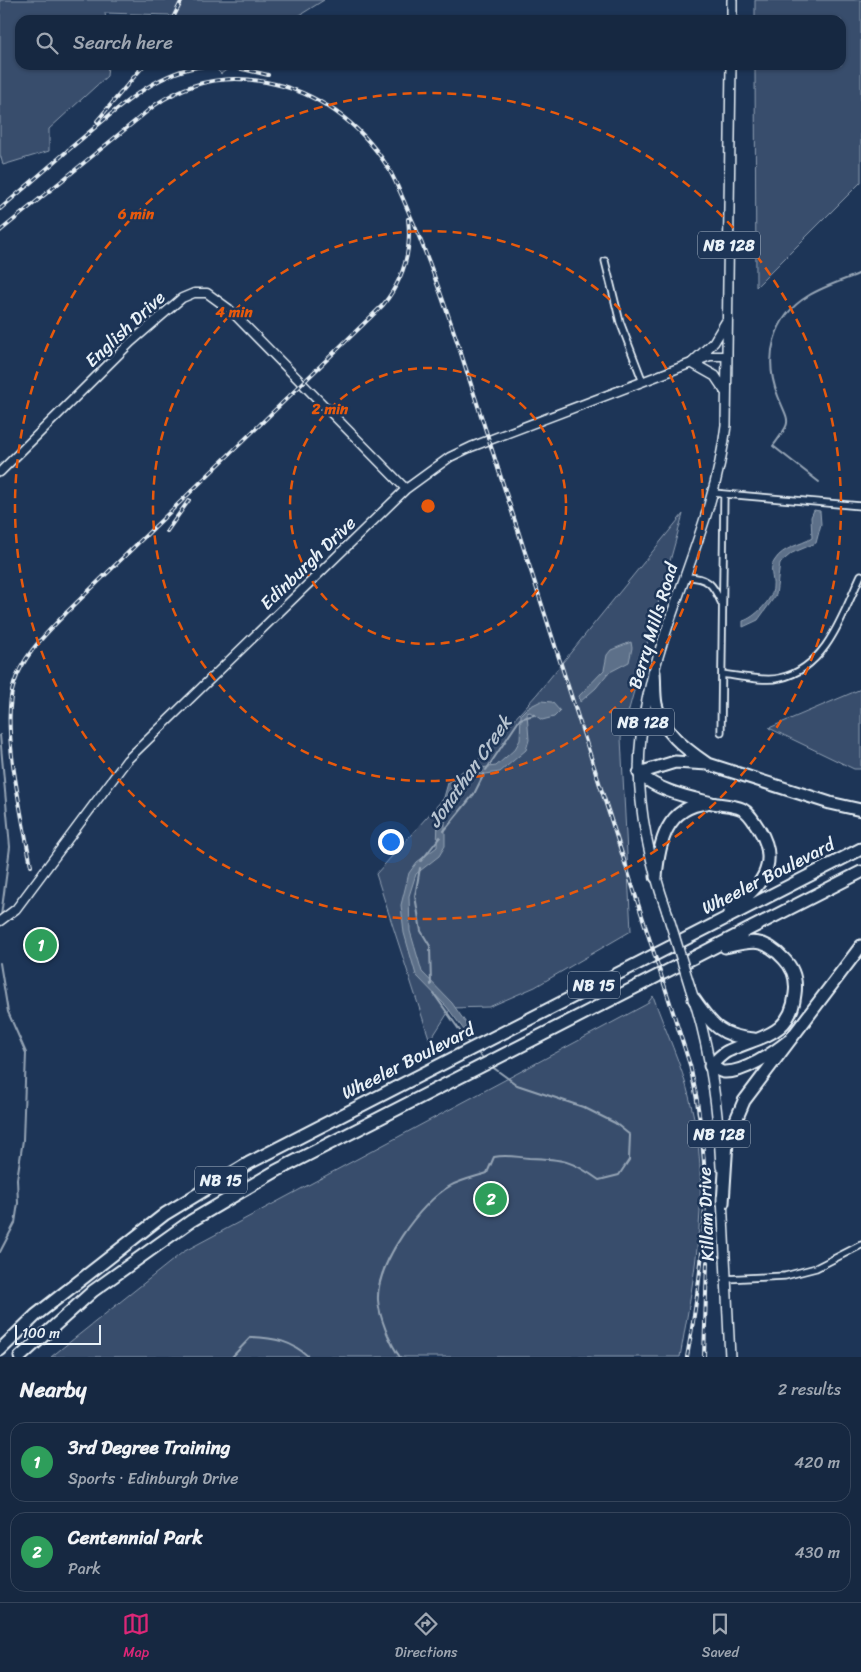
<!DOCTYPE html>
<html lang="en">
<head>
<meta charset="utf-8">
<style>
  :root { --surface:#162841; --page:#23344c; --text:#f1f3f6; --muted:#9ea6b1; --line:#35445a; --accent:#db2777 }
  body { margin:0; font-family:Sriracha,sans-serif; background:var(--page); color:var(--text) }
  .scale { position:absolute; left:15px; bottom:12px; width:86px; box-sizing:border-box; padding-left:5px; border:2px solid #e8f1f8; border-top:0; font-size:14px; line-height:18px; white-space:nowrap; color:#e8f1f8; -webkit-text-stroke:4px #1d3557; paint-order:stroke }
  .you { position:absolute; left:390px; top:841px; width:18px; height:18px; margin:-12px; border:4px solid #fff; border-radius:50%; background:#1a73e8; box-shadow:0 0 0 8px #1a73e833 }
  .badge { display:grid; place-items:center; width:32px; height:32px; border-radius:50%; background:var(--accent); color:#fff; font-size:16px; font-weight:700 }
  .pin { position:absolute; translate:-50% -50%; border:2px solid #fff; box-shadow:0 1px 5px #0006 }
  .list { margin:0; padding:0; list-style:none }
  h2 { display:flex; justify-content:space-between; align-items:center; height:65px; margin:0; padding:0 20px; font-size:21px }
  h2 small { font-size:16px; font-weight:400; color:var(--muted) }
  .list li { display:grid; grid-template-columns:32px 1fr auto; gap:15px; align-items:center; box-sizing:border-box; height:80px; margin:0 10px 10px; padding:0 10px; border:1px solid var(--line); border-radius:15px }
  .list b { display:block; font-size:19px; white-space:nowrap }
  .list p { margin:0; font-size:16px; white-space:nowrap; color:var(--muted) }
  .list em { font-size:16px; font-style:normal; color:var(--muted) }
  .icon { flex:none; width:28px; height:28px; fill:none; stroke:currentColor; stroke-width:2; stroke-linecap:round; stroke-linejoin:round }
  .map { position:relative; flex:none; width:861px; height:1357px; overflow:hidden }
  .search { position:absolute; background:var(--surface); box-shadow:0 1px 4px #0004; left:15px; right:15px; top:15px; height:55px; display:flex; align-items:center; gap:12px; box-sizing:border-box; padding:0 18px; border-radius:15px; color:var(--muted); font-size:19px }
  .sheet { height:245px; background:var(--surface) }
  nav { display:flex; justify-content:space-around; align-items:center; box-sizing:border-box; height:70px; border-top:1px solid var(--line); background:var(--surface); font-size:14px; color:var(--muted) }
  nav a { display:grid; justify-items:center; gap:2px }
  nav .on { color:var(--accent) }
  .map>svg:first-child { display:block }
  .green { fill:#374d6c; stroke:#909fb2 }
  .water { fill:#5d7089; stroke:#95a4b5 }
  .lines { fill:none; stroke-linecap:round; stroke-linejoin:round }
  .stream { stroke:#95a4b5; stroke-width:2 }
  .minor-casing { stroke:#e8f1f8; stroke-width:9 }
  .tertiary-casing { stroke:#e8f1f8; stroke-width:11 }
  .primary-casing { stroke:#e8f1f8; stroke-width:12 }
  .motorway-casing { stroke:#e8f1f8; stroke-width:15 }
  .minor { stroke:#1d3557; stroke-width:5.5 }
  .tertiary { stroke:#1d3557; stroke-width:8 }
  .primary { stroke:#1d3557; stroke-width:9 }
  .motorway { stroke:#1d3557; stroke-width:11 }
  .rail-casing { stroke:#e8f1f8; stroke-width:4 }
  .rail { stroke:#1d3557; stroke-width:2; stroke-dasharray:5.5; stroke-linecap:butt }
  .primary-bridge-casing { stroke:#e8f1f8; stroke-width:12; stroke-linecap:butt }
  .primary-bridge { stroke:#1d3557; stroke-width:9 }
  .ring { fill:none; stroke:#e8590c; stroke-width:2.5; stroke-dasharray:9 6 }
  .labels { text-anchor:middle; stroke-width:5; stroke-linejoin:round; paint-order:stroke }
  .shield { fill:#1d3557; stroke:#abb9c8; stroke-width:1 }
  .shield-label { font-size:16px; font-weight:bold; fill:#e8f1f8 }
  .street-label { font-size:18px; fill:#e8f1f8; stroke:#1d3557 }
  .water-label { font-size:19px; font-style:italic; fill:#b7c4d1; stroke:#1d3557 }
  .centre { fill:#e8590c; stroke:#1d3557; stroke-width:2.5 }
  .ring-label { font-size:15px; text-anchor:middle; font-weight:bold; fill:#e8590c; stroke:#1d3557; stroke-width:5; stroke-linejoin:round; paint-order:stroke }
</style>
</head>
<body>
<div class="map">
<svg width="861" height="1357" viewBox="0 0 861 1357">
  <rect width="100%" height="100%" fill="#1d3557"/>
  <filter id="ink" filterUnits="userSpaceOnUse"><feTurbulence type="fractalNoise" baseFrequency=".02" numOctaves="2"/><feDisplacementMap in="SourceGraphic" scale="10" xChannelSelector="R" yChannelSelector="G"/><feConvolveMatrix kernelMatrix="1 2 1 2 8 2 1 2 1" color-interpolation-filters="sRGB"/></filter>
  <g filter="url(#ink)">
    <path class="green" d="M0,0h324l-32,20h-118l-5,-5 -64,-2 1,7h-86v45h88l-1,11 -58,53v22l-46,14 -3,-11z
      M755,0h106v182l-105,105 -1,-222h86v-45h-86z
      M212,65h21l-12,9z
      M683,514l-62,224 10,193 -96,56 -46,20 -38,1 -21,33 -54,-167 161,-180z
      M861,689v80h-7l-85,-41z
      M653,996c12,34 29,69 37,104 22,86 5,172 -10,257h-629l132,-105 464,-248z"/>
    <path class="water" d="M814,510l6,1 1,13 -5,19 -24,10 -12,10 -4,32 -18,25 -15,7v-6c11,-3 30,-21 30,-34 1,-10 -5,-18 2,-27 8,-13 26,-15 37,-22l-1,-21z
      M631,642l1,6 -3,14 -21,11 -12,15 -16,14 -1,-6 25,-26 3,-15 4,-5z
      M541,701l11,1 8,9 -6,6 -12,3 -12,-8 -3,1 2,27 -3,10 -26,22 -29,4 -8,2 -8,7 -4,8 -6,26v27l-6,10 -23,18 -7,22 1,35 12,41 30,31 16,23 -4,4 -17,-23 -31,-32 -12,-42 -3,-28 8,-32 8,-11 20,-15 1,-28 10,-36 16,-13 32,-4 19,-17 5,-9 1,-26 6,-6z"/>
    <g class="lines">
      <path class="stream" d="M819,482l-46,-36c20,-27 16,-22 5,-50 -15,-38 -5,-79 30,-100 16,-10 36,-16 53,-23
        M0,735l10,112 -9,69
        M486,770l34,-51 14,-4
        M444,831l30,-37 10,-20
        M421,861l19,-24
        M420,868l-5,28 6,35 9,15 1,39
        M0,963l8,49 18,41 -3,87 -6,39 1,24 -3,20 -15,29
        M434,994l36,51
        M477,1052l7,7
        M232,1357l19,-20c24,1 40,4 58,20
        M400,1357c-10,-13 -21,-41 -22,-57 -2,-36 42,-97 72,-114 11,-6 25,-9 37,-13l7,-16c13,-3 22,0 35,1 34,1 42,2 70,22l20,-5 10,-15 1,-25 -15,-12 -32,-16 -66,-22 -26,-19"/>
      <g class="minor-casing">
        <path id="minor" d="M605,261l15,61 23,60
          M713,493l148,13
          M686,577c22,0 27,7 36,27
          M722,674c16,2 44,8 58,4 47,-10 63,-65 81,-103
          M721,732l3,-237
          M725,1279l60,-3 31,-8 45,-23"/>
      </g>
      <g class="tertiary-casing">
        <path id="tertiary" d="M0,472l131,-130 51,-44 12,-5h13l22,16 177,180
          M0,921l16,-12 111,-149 279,-271 44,-32 21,-10 239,-91h17"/>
      </g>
      <g class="primary-casing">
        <path id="primary" d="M732,20v-20
          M725,391l-10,-15 -23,-13 22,-21 12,-20
          M667,912c-19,-55 -33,-117 -26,-175 12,-108 73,-204 85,-312l5,-360
          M690,987c20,58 28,119 31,180
          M722,1197l8,160"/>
      </g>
      <g class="motorway-casing">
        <path id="motorway" d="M654,672c1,10 0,22 2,32 5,27 30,45 50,59
          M656,877c3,-34 10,-70 51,-74
          M730,911c28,-22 52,-45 29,-82 -5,-7 -9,-16 -17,-20 -8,-4 -21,-4 -30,-6 -24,-6 -55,-12 -73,-30l36,-11 33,2 122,39 31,7
          M725,947c26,-6 39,-10 59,12 10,10 13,21 11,35 -4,42 -35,42 -67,57 -7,3 -12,10 -18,15 4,1 10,6 14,6 20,1 49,-19 64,-31
          M694,999c18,26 27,38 60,40
          M723,1203l4,-62 17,-40 117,-155
          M0,1350l36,-35 129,-101 84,-51 612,-314
          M20,1357l73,-66 98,-70 85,-50 585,-299"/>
      </g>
      <use href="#minor" class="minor"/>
      <use href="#tertiary" class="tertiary"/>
      <use href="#primary" class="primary"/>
      <use href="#motorway" class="motorway"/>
      <g class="rail-casing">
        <path id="rail" d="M172,20l10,-20
          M97,121l47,-56
          M68,150c39,-31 84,-79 136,-84 21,-2 44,4 64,9
          M0,209l73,-63
          M0,231l155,-126c33,-23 71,-31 111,-23 50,9 94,41 121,84 11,18 18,39 27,58 16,39 30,78 43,117l233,724c24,104 16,188 -3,292
          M167,531l22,-31
          M31,866c-8,-47 -31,-140 -17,-182 9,-29 32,-50 52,-71l317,-308c20,-25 29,-54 25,-86
          M704,1357l3,-95"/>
      </g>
      <use href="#rail" class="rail"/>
      <g class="primary-bridge-casing">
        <path id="primary-bridge" d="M667,912l23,75"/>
      </g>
      <use href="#primary-bridge" class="primary-bridge"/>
    </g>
  </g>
  <g class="ring">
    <circle cx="428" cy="506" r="138"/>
    <circle cx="428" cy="506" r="275"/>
    <circle cx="428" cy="506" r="413"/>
  </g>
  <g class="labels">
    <g class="shield">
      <rect x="698" y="231.5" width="62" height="27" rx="4"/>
      <rect x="612" y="708.5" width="62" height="27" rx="4"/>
      <rect x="568" y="971.5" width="52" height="27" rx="4"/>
      <rect x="688" y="1120.5" width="62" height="27" rx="4"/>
      <rect x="195" y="1166.5" width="52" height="27" rx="4"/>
    </g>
    <g class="shield-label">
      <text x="729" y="251">NB 128</text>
      <text x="643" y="728">NB 128</text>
      <text x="594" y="991">NB 15</text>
      <text x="719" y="1140">NB 128</text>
      <text x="221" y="1186">NB 15</text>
    </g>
    <g class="street-label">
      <text transform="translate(125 329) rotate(-43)" y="6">English Drive</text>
      <text transform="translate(308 563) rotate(-44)" y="6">Edinburgh Drive</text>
      <text transform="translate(653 626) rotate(-73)" y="6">Berry Mills Road</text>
      <text transform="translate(768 876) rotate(-27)" y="6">Wheeler Boulevard</text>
      <text transform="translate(408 1061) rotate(-27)" y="6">Wheeler Boulevard</text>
      <text transform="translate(706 1214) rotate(-92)" y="6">Killam Drive</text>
    </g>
    <g class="water-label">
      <text transform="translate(469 771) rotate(-55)" y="7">Jonathan Creek</text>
    </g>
  </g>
  <circle cx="428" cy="506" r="8" class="centre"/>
  <g class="ring-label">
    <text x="136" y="219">6 min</text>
    <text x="234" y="317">4 min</text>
    <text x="330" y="414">2 min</text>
  </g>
</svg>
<div class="scale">100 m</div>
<div class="you"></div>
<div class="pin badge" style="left:41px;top:945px;background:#2e9e5b">1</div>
<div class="pin badge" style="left:491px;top:1199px;background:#2e9e5b">2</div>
<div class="search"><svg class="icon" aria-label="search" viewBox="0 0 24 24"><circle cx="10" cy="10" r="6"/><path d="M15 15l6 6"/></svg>Search here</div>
</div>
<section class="sheet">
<h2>Nearby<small>2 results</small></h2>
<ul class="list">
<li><span class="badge" style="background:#2e9e5b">1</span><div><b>3rd Degree Training</b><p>Sports · Edinburgh Drive</p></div><em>420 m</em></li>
<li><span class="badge" style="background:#2e9e5b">2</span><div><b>Centennial Park</b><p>Park</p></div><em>430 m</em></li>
</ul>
</section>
<nav>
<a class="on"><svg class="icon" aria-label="map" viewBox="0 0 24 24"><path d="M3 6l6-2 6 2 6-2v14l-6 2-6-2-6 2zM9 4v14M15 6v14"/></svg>Map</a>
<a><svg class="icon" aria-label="directions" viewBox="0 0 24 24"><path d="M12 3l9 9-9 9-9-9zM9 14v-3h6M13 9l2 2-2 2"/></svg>Directions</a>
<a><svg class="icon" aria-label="saved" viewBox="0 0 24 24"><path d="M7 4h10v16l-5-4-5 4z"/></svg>Saved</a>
</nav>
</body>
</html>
